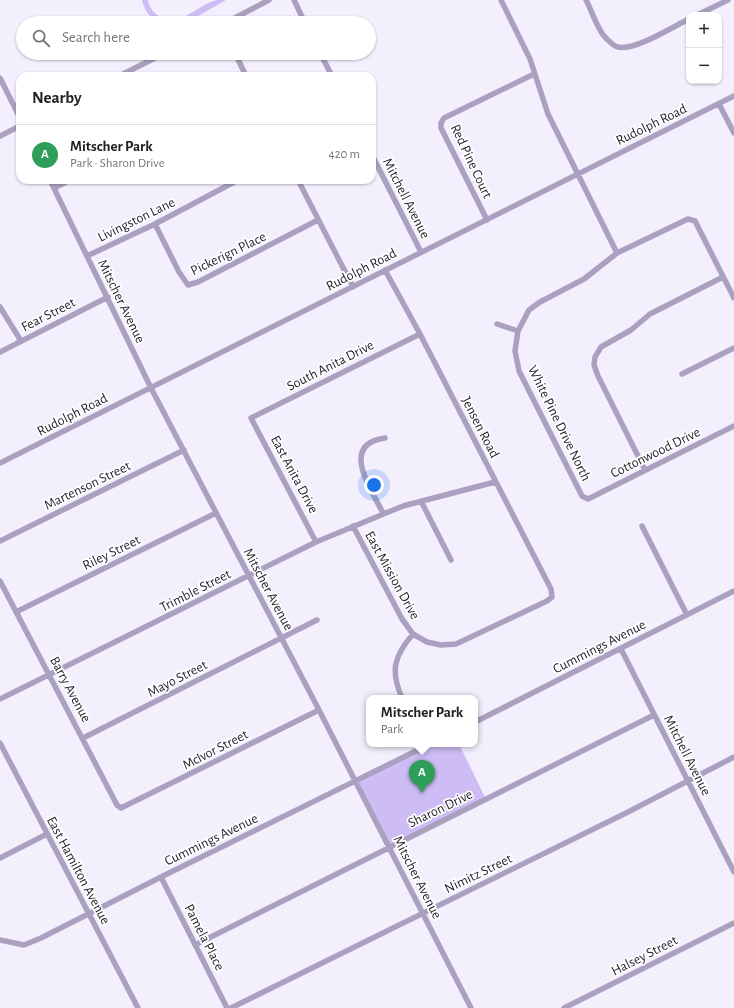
<!DOCTYPE html>
<html lang="en">
<head>
<meta charset="utf-8">
<style>
  :root { --surface:#fff; --page:#f6f6f6; --text:#222; --muted:#767676; --line:#e0e0e0; --accent:#ea580c }
  body { margin:0; font-family:"Alegreya Sans",sans-serif; background:var(--page); color:var(--text) }
  .controls { position:absolute; right:12px; top:12px; display:grid; overflow:hidden; border-radius:8px; box-shadow:0 1px 3px #0004 }
  .controls button { width:36px; height:36px; display:grid; place-items:center; padding:0; border:0; border-bottom:1px solid var(--line); background:var(--surface); color:var(--text); font:20px sans-serif }
  .you { position:absolute; left:374px; top:485px; width:14px; height:14px; margin:-10px; border:3px solid #fff; border-radius:50%; background:#1a73e8; box-shadow:0 0 0 6px #1a73e833 }
  .badge { display:grid; place-items:center; width:26px; height:26px; border-radius:50%; background:var(--accent); color:#fff; font-size:13px; font-weight:700 }
  .pin { position:absolute; translate:-50% -33px; filter:drop-shadow(0 1px 2px #0008) }
  .pin::after { content:''; position:absolute; top:21px; width:14px; height:12px; background:inherit; clip-path:polygon(0 0,100% 0,50% 100%) }
  .popup { position:absolute; left:366px; top:695px; width:112px; height:52px; box-sizing:border-box; display:grid; place-content:center; border-radius:8px; background:var(--surface); filter:drop-shadow(0 1px 3px #0005); font-size:13px; white-space:nowrap; color:var(--muted) }
  .popup b { font-size:15px; color:var(--text) }
  .popup::after { content:''; position:absolute; left:50%; top:100%; margin-left:-8px; border:8px solid transparent; border-top-color:var(--surface) }
  .list { margin:0; padding:0; list-style:none }
  h2 { display:flex; justify-content:space-between; align-items:center; height:52px; margin:0; padding:0 16px; font-size:17px }
  h2 small { font-size:13px; font-weight:400; color:var(--muted) }
  .list li { display:grid; grid-template-columns:26px 1fr auto; gap:12px; align-items:center; box-sizing:border-box; height:60px; padding:0 16px; border-top:1px solid var(--line) }
  .list b { display:block; font-size:15px; white-space:nowrap }
  .list p { margin:0; font-size:13px; white-space:nowrap; color:var(--muted) }
  .list em { font-size:13px; font-style:normal; color:var(--muted) }
  .icon { flex:none; width:22px; height:22px; fill:none; stroke:currentColor; stroke-width:2; stroke-linecap:round; stroke-linejoin:round }
  .map { position:relative; flex:none; width:734px; height:1008px; overflow:hidden }
  .search { position:absolute; background:var(--surface); box-shadow:0 1px 3px #0004; left:16px; top:16px; width:360px; height:44px; display:flex; align-items:center; gap:10px; box-sizing:border-box; padding:0 14px; border-radius:22px; color:var(--muted); font-size:15px }
  .panel { position:absolute; background:var(--surface); box-shadow:0 1px 3px #0004; left:16px; top:72px; width:360px; height:112px; border-radius:12px }
  .map>svg:first-child { display:block }
  .green { fill:#cdbdf4 }
  .lines { fill:none; stroke-linecap:round; stroke-linejoin:round }
  .minor { stroke:#aaa1c1; stroke-width:5.5 }
  .labels { text-anchor:middle; stroke-width:3.5; stroke-linejoin:round; paint-order:stroke }
  .street-label { font-size:14px; fill:#272430; stroke:#fff }
</style>
</head>
<body>
<div class="map">
<svg width="734" height="1008" viewBox="0 0 734 1008">
  <rect width="100%" height="100%" fill="#f3effd"/>
  <path class="green" d="M142,0h6c1,5 3,10 7,13 20,21 42,-9 62,-13 2,0 6,0 9,0 -13,7 -32,20 -45,23 -19,4 -35,-4 -39,-23z
    M430,744h29l27,55 -97,48 -34,-66z"/>
  <g class="lines">
    <path class="minor" d="M294,0l11,23
      M501,0l29,59 18,55 69,139
      M586,0c6,11 10,26 18,36 4,4 9,10 14,11 17,4 56,-21 71,-28
      M697,15l31,-15
      M225,23l44,-23
      M235,53l11,23
      M320,53l12,23
      M119,76l46,-23
      M0,78l20,40
      M719,104l15,29
      M0,136l20,-10
      M372,155l49,97
      M50,180l101,208 168,322 152,298
      M298,180l55,107
      M54,188l16,-8
      M487,220l-46,-92v-5l3,-5 90,-44
      M155,224l24,48 9,13 10,-3 120,-62
      M87,256l68,-32 83,-44
      M734,298l-39,-77 -7,-2 -71,34 -33,26 -44,23 -11,8 -11,21 -3,20 4,20 63,125 6,3 146,-73
      M0,307l21,34
      M497,324l21,7
      M0,352l108,-55
      M682,374l52,-26
      M0,463l734,-367
      M645,470l-47,-94 -4,-11 1,-8 6,-10 30,-17 19,-16 73,-37
      M421,501l30,59
      M383,513c-12,-24 -44,-69 2,-75
      M353,526l49,93 11,15 14,8 14,3 15,-1 91,-43 5,-4 -1,-8 -131,-255 -35,-64
      M642,526l45,89
      M0,541l184,-91
      M316,542l-65,-124 169,-84
      M0,581l117,224 4,3 198,-98
      M16,612l200,-99
      M621,649l113,223
      M402,698c-12,-27 -8,-42 11,-64
      M0,699l316,-157 87,-36 92,-24
      M475,722l259,-131
      M83,738l234,-118
      M0,743l138,265
      M0,858l47,-24
      M161,877l66,131
      M0,940l24,5 17,-7 120,-61 269,-133
      M195,945l459,-230
      M231,1008l397,-196 106,-55
      M564,1008l170,-85"/>
  </g>
  <g class="labels">
    <g class="street-label">
      <text transform="translate(651 124) rotate(-26)" y="5">Rudolph Road</text>
      <text transform="translate(472 161) rotate(65)" y="5">Red Pine Court</text>
      <text transform="translate(407 198) rotate(63)" y="5">Mitchell Avenue</text>
      <text transform="translate(136 219) rotate(-26)" y="5">Livingston Lane</text>
      <text transform="translate(228 253) rotate(-26)" y="5">Pickerign Place</text>
      <text transform="translate(361 269) rotate(-27)" y="5">Rudolph Road</text>
      <text transform="translate(122 301) rotate(64)" y="5">Mitscher Avenue</text>
      <text transform="translate(48 314) rotate(-27)" y="5">Fear Street</text>
      <text transform="translate(330 365) rotate(-27)" y="5">South Anita Drive</text>
      <text transform="translate(72 414) rotate(-27)" y="5">Rudolph Road</text>
      <text transform="translate(560 423) rotate(64)" y="5">White Pine Drive North</text>
      <text transform="translate(481 427) rotate(63)" y="5">Jensen Road</text>
      <text transform="translate(655 452) rotate(-26)" y="5">Cottonwood Drive</text>
      <text transform="translate(295 474) rotate(62)" y="5">East Anita Drive</text>
      <text transform="translate(87 485) rotate(-26)" y="5">Martenson Street</text>
      <text transform="translate(111 552) rotate(-26)" y="5">Riley Street</text>
      <text transform="translate(393 575) rotate(61)" y="5">East Mission Drive</text>
      <text transform="translate(269 589) rotate(62)" y="5">Mitscher Avenue</text>
      <text transform="translate(195 590) rotate(-27)" y="5">Trimble Street</text>
      <text transform="translate(599 646) rotate(-27)" y="5">Cummings Avenue</text>
      <text transform="translate(177 678) rotate(-27)" y="5">Mayo Street</text>
      <text transform="translate(71 689) rotate(62)" y="5">Barry Avenue</text>
      <text transform="translate(215 749) rotate(-27)" y="5">McIvor Street</text>
      <text transform="translate(688 755) rotate(63)" y="5">Mitchell Avenue</text>
      <text transform="translate(440 808) rotate(-26)" y="5">Sharon Drive</text>
      <text transform="translate(211 839) rotate(-26)" y="5">Cummings Avenue</text>
      <text transform="translate(79 870) rotate(62)" y="5">East Hamilton Avenue</text>
      <text transform="translate(478 873) rotate(-26)" y="5">Nimitz Street</text>
      <text transform="translate(418 877) rotate(63)" y="5">Mitscher Avenue</text>
      <text transform="translate(205 937) rotate(63)" y="5">Pamela Place</text>
      <text transform="translate(644 955) rotate(-27)" y="5">Halsey Street</text>
    </g>
  </g>
</svg>
<div class="controls">
<button>+</button>
<button>−</button>
</div>
<div class="you"></div>
<div class="pin badge" style="left:422px;top:793px;background:#2e9e5b">A</div>
<div class="popup"><b>Mitscher Park</b>Park</div>
<div class="search"><svg class="icon" aria-label="search" viewBox="0 0 24 24"><circle cx="10" cy="10" r="6"/><path d="M15 15l6 6"/></svg>Search here</div>
<section class="panel">
<h2>Nearby<small></small></h2>
<ul class="list">
<li><span class="badge" style="background:#2e9e5b">A</span><div><b>Mitscher Park</b><p>Park · Sharon Drive</p></div><em>420 m</em></li>
</ul>
</section>
</div>
</body>
</html>
